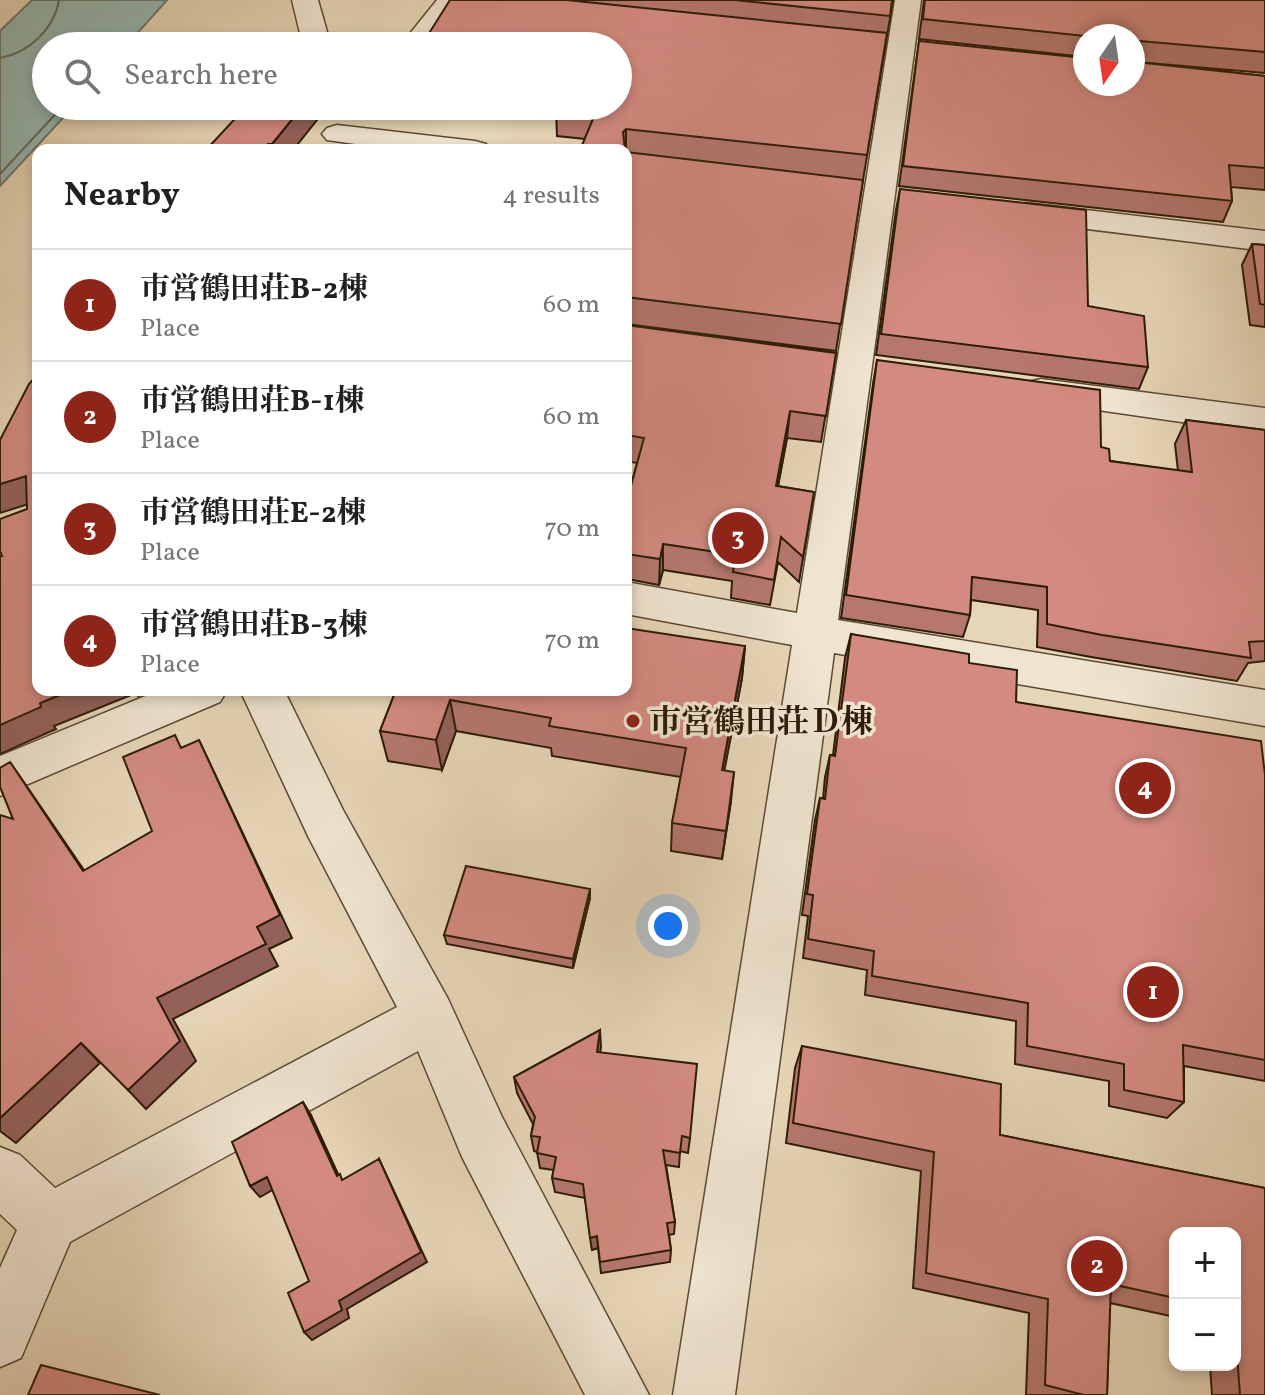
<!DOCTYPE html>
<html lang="en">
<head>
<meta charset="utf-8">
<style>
  :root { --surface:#fff; --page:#f6f6f6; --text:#202124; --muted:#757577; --line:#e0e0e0; --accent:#8f2418 }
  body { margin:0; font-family:Vollkorn,"Noto Serif JP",serif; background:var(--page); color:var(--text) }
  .controls { position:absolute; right:24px; bottom:24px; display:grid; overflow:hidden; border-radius:16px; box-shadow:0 4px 12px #0003 }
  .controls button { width:72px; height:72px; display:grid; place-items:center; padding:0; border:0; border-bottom:2px solid var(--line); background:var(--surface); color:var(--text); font:40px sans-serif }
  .compass { position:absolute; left:1073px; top:24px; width:72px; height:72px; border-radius:50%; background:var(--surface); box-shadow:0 4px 12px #0003; rotate:193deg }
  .you { position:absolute; left:668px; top:926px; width:28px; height:28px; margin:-20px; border:6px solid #fff; border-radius:50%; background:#1a73e8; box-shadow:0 0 0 12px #1a73e833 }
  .badge { display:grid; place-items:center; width:52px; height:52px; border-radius:50%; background:var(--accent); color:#fff; font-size:26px; font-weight:700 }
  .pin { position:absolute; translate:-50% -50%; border:4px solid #fff; box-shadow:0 2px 8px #0006 }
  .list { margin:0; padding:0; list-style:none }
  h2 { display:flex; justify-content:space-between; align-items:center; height:104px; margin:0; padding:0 32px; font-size:34px }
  h2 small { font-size:26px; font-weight:400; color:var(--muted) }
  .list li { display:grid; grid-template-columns:52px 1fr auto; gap:24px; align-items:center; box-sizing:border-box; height:112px; padding:0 32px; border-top:2px solid var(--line) }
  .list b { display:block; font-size:30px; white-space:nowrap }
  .list p { margin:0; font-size:26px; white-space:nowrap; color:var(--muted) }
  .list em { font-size:26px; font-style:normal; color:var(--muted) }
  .icon { flex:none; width:44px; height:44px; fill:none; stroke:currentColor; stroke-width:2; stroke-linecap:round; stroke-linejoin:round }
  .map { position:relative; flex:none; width:1265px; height:1395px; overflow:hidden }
  .search { position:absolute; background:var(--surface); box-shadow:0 4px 12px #0003; left:32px; top:32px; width:600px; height:88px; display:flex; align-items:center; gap:20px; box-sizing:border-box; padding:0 28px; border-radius:44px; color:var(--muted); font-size:30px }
  .panel { position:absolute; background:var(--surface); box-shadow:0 4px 12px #0003; left:32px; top:144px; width:600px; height:552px; border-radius:16px }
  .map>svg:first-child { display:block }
  .water { fill:#96b8b2; stroke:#6c7a6e; stroke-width:2 }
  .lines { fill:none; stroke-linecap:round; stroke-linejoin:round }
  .shore { stroke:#626a5c; stroke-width:2 }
  .street-casing { stroke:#5b4a33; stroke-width:3 }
  .street { fill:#efe4d0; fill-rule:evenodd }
  .wall { fill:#b5776e; stroke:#2d1c07; stroke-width:2 }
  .shaded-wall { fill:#94615a; stroke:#2d1c07; stroke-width:2 }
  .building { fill:#d38a80; stroke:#2d1c07; stroke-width:2 }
  .poi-dot { fill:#8f2418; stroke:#efe4d0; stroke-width:3 }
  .labels { text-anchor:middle; stroke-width:7; stroke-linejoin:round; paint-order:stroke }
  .poi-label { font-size:32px; font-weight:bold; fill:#2d1c07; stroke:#efe4d0; text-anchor:start }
</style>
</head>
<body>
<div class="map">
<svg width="1265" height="1395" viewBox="0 0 1265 1395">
  <rect width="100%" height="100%" fill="#e6d5b6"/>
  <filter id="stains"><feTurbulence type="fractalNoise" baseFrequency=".0025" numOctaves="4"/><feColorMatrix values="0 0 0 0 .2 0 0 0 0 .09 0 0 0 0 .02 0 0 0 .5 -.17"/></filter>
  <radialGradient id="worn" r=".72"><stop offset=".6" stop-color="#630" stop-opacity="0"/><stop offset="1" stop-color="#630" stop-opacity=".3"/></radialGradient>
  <path class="water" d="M32,0h135l-41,46h-80v60h28l-74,80v-155z"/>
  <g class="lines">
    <path class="shore" d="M0,58c29,-5 54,-29 59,-58
      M0,174l63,-68"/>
    <g class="street-casing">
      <path id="street" d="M292,0h26l13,46h-28z
        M437,0h27l-36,46h-28z
        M895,0h26l-83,620 427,70v36l-431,-73 -99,742h-62l119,-750 -166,-31v-32l171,31z
        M337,125l138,16 11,3 4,6h-92l-71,-10 -5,-6 5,-6z
        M1026,203l239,28v20l-250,-31 -5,-7 5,-7z
        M1041,379l224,29v26l-237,-34 -5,-9 5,-9z
        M160,690h67l-7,12 -220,94v-40z
        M240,690h44l59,120 105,189 54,118 147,278h-64l-123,-238 -44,-106 -348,191 -49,116 -21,9v-99l17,-38 -17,-16v-67l20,8 35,33 342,-181 -88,-169z"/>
    </g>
    <use href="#street" class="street"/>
  </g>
  <path class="wall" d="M450,0h443l-30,180 -27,171 -210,-27v-174l-41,-11 -28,-3 -1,-25 -50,-5h112z
    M924,0h341v73l-128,-11 128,14v114l-34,-3 1,14 -9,21 -324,-36 20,-145 166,43 48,-48h-48v21l-166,-18z
    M900,189l188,117 60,61 -9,22 -263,-34 20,-145z
    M1252,244l13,1v82l-15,-2 -8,-60z
    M626,325l210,28 -15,89 -34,-4 -9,48 36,6 -15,90 -21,-20 -8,43 -39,-7 1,-17 -69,-11 -4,15 -32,-6 -1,-75 11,-41 -11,-2z
    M877,360l224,87 9,14 68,10 -3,-27 11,-24 79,10v231l-17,2 -11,18 -146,-24 -54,-10 1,-37 -67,-10 -1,15 -7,22 -122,-19 32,-234z
    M851,634l118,29 47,39 249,73v306l-81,-15v36l-17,16 -58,-12v-25l-94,-17 1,-43 -151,-26 2,-25 -64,-12 5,-42 -6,-1 13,-95 5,-22 3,1 2,-22 5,-22h3l12,-97z
    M745,646l-3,32 -18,92 7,31 -9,58 -51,-8 1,-28 9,-46 -129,-21 -1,-8 -95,-17 -14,39 -54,-9 -8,-30 16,-41z
    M590,889v9l-17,70 -126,-24 -3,-9z
    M600,1030v23l90,85 -2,15 -8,-2 -1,16 -13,-2 9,57 -1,12 -5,1 2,15 -1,12 -69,11 -3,-25 -6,2 -7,-52 -30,-6 -3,-14 2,-8 -14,-2 -3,-16 -3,-1 -3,-15 2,-12 -16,-31 -3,-16z
    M802,1046l198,89 265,53v207h-53l-2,-30h25v-132h-60v84l-65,-14 -3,92h-81l3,-82 -116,-25 8,-117 -135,-28 9,-75z"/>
  <path class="shaded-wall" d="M303,106h16l2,9 -28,35h-20l-1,-6z
    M626,129v26v-5h-3v-18z
    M790,411l-3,27 -14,74 3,-26z
    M26,476l12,25 -38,12v-29z
    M663,544v26l-4,15 1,-26z
    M745,646l-3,32 -23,121 3,-29z
    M72,690h81l-15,6 -2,-3 -82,33 2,3 -56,25v-29l40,-22z
    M450,700l6,31 -14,39 -6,-30z
    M199,740l93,198 -23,11 9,17 -105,53 23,42 -50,48 -18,-19 29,-92 100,-71z
    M10,762l18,26 73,107 -18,-24z
    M734,772l-3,29 -9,58 4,-28z
    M590,889v9l-17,70v-9z
    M600,1030l1,17 -3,22 -1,-17z
    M81,1043l19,20 -84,80 -16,-12v-13z
    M303,1102l8,13 33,72 -7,-11z
    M379,1159l48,103 -80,47 2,9 -37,22 -8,-8 35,-31z
    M267,1177l9,11 -16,9 -10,-11z
    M597,1236l1,12 -6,2 -2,-12z"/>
  <path class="building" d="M450,0h116l321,33 -20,122 -241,-26 -3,3 2,18h-45l15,-36 -39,-4 2,-4h60v-60h-197z
    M734,0h158l-2,16z
    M925,0h340v52l-125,-11 -3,3v18l128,14v92l-36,-3 3,36 -329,-35 16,-125 166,17v26h48v-48h-48l-162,-17z
    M251,106h52l-31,38h-4l-4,6h-58l36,-39 4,1z
    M626,152l237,28 -22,144 -215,-27z
    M900,189l186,21 2,96 56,10 4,51 -267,-33z
    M1252,244l13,1v60l-5,-1z
    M626,325l210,28 -10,63 -36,-5 -14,75 38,6 -11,65 -22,-20 -7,43 -41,-8 3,-17 -73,-11 -3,15 -34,-5v-50l18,-66 -18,-3z
    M877,360l223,30 1,57 8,2 1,12 82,11 -6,-52 79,10v211l-16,1 2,16 -149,-23 -55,-11v-37l-75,-10 -2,38 -124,-20z
    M38,374v316h34l-32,13 1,4 -41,18v-169h2l-2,-5v-32l27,-10 -1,-33 -26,8v-44l29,-56z
    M626,628l119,18 -23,124 12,2 -8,59 -54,-8 14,-75 -137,-22 2,-8 -101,-18 -14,40 -56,-9 16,-41h230z
    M851,634l118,20v9l48,7 -1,32 245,39 4,34v285l-82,-15 1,57 -60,-12v-26l-97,-18 1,-43 -156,-27 2,-25 -66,-12 5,-44 -6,-1 13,-96 5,1 5,-44 5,1z
    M175,735l6,13 18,-8 81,175 -23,12 9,17 -109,54 23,43 -52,49 -47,-47 -81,75v-303l13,4 -13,-32v-19l10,-6 73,109 69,-40 -29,-74z
    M466,866l124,23 -17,70 -129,-24z
    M600,1030l-3,22 100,12 -7,74 -8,-2 -2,17 -17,-3 12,72 -8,1 4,27 -71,12 -3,-26 -7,2 -7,-54 -31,-6 4,-21 -19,-4 3,-16 -9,-1 4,-19 -21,-40z
    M802,1046l199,38 -1,51 265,53v207h-25l-5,-70v-92h-60v65l-64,-14 -4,111h-23l-39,-10 3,-86 -122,-26 8,-121 -141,-29z
    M303,1102l34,74 3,-2 2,6 37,-21 42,93 -82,49 3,9 -38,22 -16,-39 21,-12 -42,-104 -17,9 -18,-44z
    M41,1365l119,30h-132z"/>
  <circle class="poi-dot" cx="633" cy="721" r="8"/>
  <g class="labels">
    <g class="poi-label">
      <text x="649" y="732">市営鶴田荘Ｄ棟</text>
    </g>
  </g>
  <rect width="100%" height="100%" filter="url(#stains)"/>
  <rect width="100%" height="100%" fill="url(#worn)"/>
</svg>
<div class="controls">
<button>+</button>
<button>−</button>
</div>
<svg class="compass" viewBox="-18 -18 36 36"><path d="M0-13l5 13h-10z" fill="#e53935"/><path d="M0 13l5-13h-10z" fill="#757577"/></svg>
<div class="you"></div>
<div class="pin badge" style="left:1153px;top:992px">1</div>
<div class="pin badge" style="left:1097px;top:1266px">2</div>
<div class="pin badge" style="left:738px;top:538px">3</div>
<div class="pin badge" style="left:1145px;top:788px">4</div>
<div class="search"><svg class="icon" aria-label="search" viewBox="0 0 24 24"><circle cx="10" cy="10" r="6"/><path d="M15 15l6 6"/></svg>Search here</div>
<section class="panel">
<h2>Nearby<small>4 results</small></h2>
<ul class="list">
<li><span class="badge">1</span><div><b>市営鶴田荘B-2棟</b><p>Place</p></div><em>60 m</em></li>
<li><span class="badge">2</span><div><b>市営鶴田荘B-1棟</b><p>Place</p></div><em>60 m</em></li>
<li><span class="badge">3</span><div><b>市営鶴田荘E-2棟</b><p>Place</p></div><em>70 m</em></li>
<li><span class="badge">4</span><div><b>市営鶴田荘B-3棟</b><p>Place</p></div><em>70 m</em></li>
</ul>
</section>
</div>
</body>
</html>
